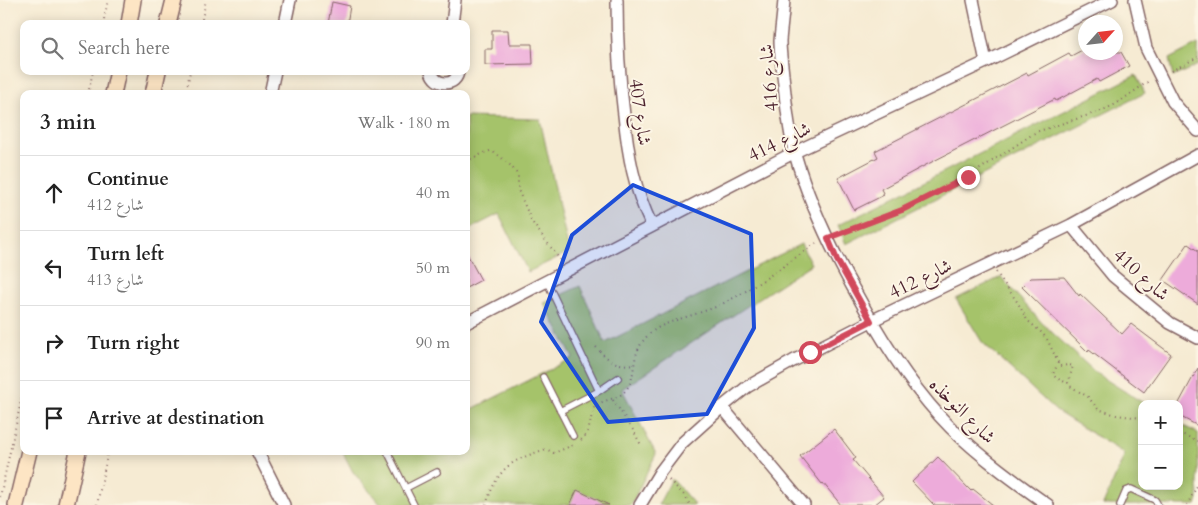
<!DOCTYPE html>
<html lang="en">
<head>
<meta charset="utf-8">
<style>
  :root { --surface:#fff; --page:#f6f6f6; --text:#222; --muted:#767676; --line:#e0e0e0 }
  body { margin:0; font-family:Cardo,Amiri,serif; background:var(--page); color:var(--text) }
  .controls { position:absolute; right:15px; bottom:15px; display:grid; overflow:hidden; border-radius:10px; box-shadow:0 2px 12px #0003 }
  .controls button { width:45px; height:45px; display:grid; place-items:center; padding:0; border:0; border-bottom:1px solid var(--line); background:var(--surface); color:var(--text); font:25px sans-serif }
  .compass { position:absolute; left:1078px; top:15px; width:45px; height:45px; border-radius:50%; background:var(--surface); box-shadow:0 2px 12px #0003; rotate:63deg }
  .stop { position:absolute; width:15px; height:15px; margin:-11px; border:4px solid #d1495b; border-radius:50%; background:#fff }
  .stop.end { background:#d1495b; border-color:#fff; box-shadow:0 1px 5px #0008 }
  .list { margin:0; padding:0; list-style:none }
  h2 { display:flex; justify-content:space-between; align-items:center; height:65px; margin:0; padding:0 20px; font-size:21px }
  h2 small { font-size:16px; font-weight:400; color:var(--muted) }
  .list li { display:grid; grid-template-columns:32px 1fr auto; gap:15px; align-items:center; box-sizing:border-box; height:75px; padding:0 20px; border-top:1px solid var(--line) }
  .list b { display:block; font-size:19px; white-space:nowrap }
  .list p { margin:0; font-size:16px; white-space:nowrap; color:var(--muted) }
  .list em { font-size:16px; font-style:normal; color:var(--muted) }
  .icon { flex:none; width:28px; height:28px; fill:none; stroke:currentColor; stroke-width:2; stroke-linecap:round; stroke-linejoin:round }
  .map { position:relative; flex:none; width:1198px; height:505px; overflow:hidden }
  .search { position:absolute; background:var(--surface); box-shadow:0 2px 12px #0003; left:20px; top:20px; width:450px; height:55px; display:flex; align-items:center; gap:12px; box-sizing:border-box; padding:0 18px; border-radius:10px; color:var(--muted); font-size:19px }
  .panel { position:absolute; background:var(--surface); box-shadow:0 2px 12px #0003; left:20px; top:90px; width:450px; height:365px; border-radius:10px }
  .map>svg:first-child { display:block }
  .green { fill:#a5c36a; stroke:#78714a }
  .building { fill:#edabda }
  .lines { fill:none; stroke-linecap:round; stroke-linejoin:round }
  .lane-casing { stroke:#866666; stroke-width:8 }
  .street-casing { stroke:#866666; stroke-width:14 }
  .secondary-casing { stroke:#866666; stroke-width:18 }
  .path { stroke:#866666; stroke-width:2; stroke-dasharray:1 4; stroke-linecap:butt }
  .lane { stroke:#fff; stroke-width:5.5 }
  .street { stroke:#fff; stroke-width:11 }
  .secondary { stroke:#fde5c4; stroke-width:15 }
  .route { stroke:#d1495b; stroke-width:6 }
  .marked { fill:#1d4ed8; fill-opacity:0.2; stroke:#1d4ed8; stroke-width:4; stroke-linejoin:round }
  .labels { text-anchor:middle; stroke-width:4; stroke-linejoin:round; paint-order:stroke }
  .street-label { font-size:19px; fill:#4a1f2b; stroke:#fcf5e5 }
</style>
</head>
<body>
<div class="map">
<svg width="1198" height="505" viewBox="0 0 1198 505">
  <rect width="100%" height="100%" fill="#fcf5e5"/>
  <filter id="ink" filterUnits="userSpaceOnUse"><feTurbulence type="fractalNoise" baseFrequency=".02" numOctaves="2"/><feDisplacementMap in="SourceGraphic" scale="10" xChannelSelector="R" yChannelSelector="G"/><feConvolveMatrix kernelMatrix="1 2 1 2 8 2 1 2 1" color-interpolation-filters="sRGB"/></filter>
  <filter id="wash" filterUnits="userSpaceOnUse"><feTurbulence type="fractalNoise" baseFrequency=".0096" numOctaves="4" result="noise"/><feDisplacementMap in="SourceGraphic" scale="20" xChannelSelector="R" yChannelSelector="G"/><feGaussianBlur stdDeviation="1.12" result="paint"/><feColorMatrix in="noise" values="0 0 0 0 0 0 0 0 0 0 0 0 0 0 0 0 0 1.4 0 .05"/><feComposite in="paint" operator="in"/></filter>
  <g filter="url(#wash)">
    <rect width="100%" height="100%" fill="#f6ebd3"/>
    <path class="green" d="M1198,44v21l-25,12 -4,-18z
      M1136,75l9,18 -299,151 -8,-19z
      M466,117l74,2 29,133 -41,20 -29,-58 -33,17z
      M801,244l10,20 -189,125 34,65 -25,51h-250l-28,-33 -11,-21h124v-39l107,-54 -29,-55 36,-17 25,57z
      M1001,277l41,46 55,51 48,30h-3v82h37v-62l19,9v66l-2,6h-93l22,-51 -69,-43 -74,-69 -26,-43z
      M672,479l23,26h-37z"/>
    <g id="blocks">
      <path class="building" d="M332,2l18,4 -3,18h-19z
        M492,30h16l1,14h23l1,20 -48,1v-16h7z
        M1086,48v4h35l8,14 -30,16 -2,-3 -41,22 -1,-2 -133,68 -41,22 3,6 -30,15 -16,-32 40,-21 -3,-6 152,-78 1,2 41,-22 2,3z
        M1188,244l10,7v53l-35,-24z
        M466,252l15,28 -15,8z
        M1064,277l15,19 1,-2 42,40 9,-10 40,30 -27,38 -55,-42 -1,2 -66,-65 9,-9z
        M1198,368v58l-19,-10v-13z
        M834,429l22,29 -3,2 31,37 -10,8h-33l-18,-22 -1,1 -22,-28z
        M938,457l33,34 2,-2 20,16h-59l-22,-23z
        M577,490l32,15h-39z"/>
    </g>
  </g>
  <g filter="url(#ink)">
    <use href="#blocks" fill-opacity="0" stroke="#866666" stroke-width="1"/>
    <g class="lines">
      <g class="lane-casing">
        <path id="lane" d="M547,282l52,109
          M543,377l30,59
          M560,411l39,-20 19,-13
          M387,451l27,54
          M406,488l31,-16
          M1120,505l6,-14 5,-2 24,11 3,5"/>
      </g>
      <g class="street-casing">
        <path id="street" d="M617,0c0,39 2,76 7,115 4,40 10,74 28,111
          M784,0c-1,14 -3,28 -4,41 0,11 2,23 3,34 3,26 5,54 12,79 15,52 39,101 66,148 25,45 53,89 90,126 30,29 63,53 97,77
          M973,0l13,62
          M1135,0l11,48 27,54 25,29
          M285,24l5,-24
          M452,24l3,-24
          M431,71c4,16 26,16 27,0
          M270,94l5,-23
          M1071,225l42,51 57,47 28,15
          M466,323l329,-171 191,-90 126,-62
          M722,407l82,98
          M257,451l27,54
          M640,505l20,-33 22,-29 40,-36 25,-20 46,-26 78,-40 200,-96 127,-70"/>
      </g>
      <g class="secondary-casing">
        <path id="secondary" d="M129,24l4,-24
          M168,24l6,-24
          M113,94l5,-23
          M153,94l5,-23
          M16,505l13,-54
          M66,505l12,-54"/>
      </g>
      <path class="path" d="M103,24l5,-24
        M201,24l5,-24
        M1171,71l27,-14
        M88,94l5,-23
        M186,94l4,-23
        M466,161l18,-8 6,-2 7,3 14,12 7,9v15l14,32 29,39
        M839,234l63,-24 35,-17 31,-16 68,-45 65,-21 15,-7 33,-23
        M996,272l22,31 9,17 15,13 5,6 13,27 9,-1 4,1 -5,17 2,3 18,11 10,12 18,6 26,3
        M596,347c11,12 20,20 37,17
        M1058,363l-5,11 3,4 11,5
        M613,400l20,30 8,15
        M1179,433l19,8
        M581,440c10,-9 9,-19 12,-31 10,-12 22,-7 32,-18 15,-16 1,-39 28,-60 15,-11 48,-17 67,-26 35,-17 65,-40 96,-62
        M669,480l16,16 5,9
        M0,497l24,-109
        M97,505l11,-54
        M486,505c12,-38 24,-44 60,-56l8,4 19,-8
        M1187,505l11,-21"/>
      <use href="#lane" class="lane"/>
      <use href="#street" class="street"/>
      <use href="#secondary" class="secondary"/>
    </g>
  </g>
  <g class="lines" filter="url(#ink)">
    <path class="route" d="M810,352l61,-31 -34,-61 -9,-22 74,-28 66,-33"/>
  </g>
  <path class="marked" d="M633,185l118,49 3,94 -47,86 -99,8 -67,-100 31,-87z"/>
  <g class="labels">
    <g class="street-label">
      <text transform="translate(768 78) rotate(-95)" y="7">شارع 416</text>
      <text transform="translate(641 112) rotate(82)" y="7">شارع 407</text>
      <text transform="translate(779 141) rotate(-26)" y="7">شارع 414</text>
      <text transform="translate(1142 274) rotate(42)" y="7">شارع 410</text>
      <text transform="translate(920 278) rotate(-26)" y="7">شارع 412</text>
      <text transform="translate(963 410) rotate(45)" y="7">شارع النوخذه</text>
    </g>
  </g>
</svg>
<div class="controls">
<button>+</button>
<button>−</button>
</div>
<svg class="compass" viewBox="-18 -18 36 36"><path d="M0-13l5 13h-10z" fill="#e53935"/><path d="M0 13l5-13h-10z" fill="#767676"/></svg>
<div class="stop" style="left:810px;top:352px"></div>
<div class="stop end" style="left:968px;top:177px"></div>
<div class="search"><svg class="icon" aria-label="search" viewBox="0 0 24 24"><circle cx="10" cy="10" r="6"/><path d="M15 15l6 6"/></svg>Search here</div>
<section class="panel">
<h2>3 min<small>Walk · 180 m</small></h2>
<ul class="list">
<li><svg class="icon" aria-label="ahead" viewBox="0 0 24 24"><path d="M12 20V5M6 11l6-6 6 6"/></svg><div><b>Continue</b><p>شارع 412</p></div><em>40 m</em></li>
<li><svg class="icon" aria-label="left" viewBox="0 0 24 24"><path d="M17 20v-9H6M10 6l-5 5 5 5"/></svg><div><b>Turn left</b><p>شارع 413</p></div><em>50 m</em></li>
<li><svg class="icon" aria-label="right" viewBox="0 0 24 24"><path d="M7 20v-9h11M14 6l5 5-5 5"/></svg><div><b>Turn right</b></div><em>90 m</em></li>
<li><svg class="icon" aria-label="arrive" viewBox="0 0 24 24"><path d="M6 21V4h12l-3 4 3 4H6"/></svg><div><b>Arrive at destination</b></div></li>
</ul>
</section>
</div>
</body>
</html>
